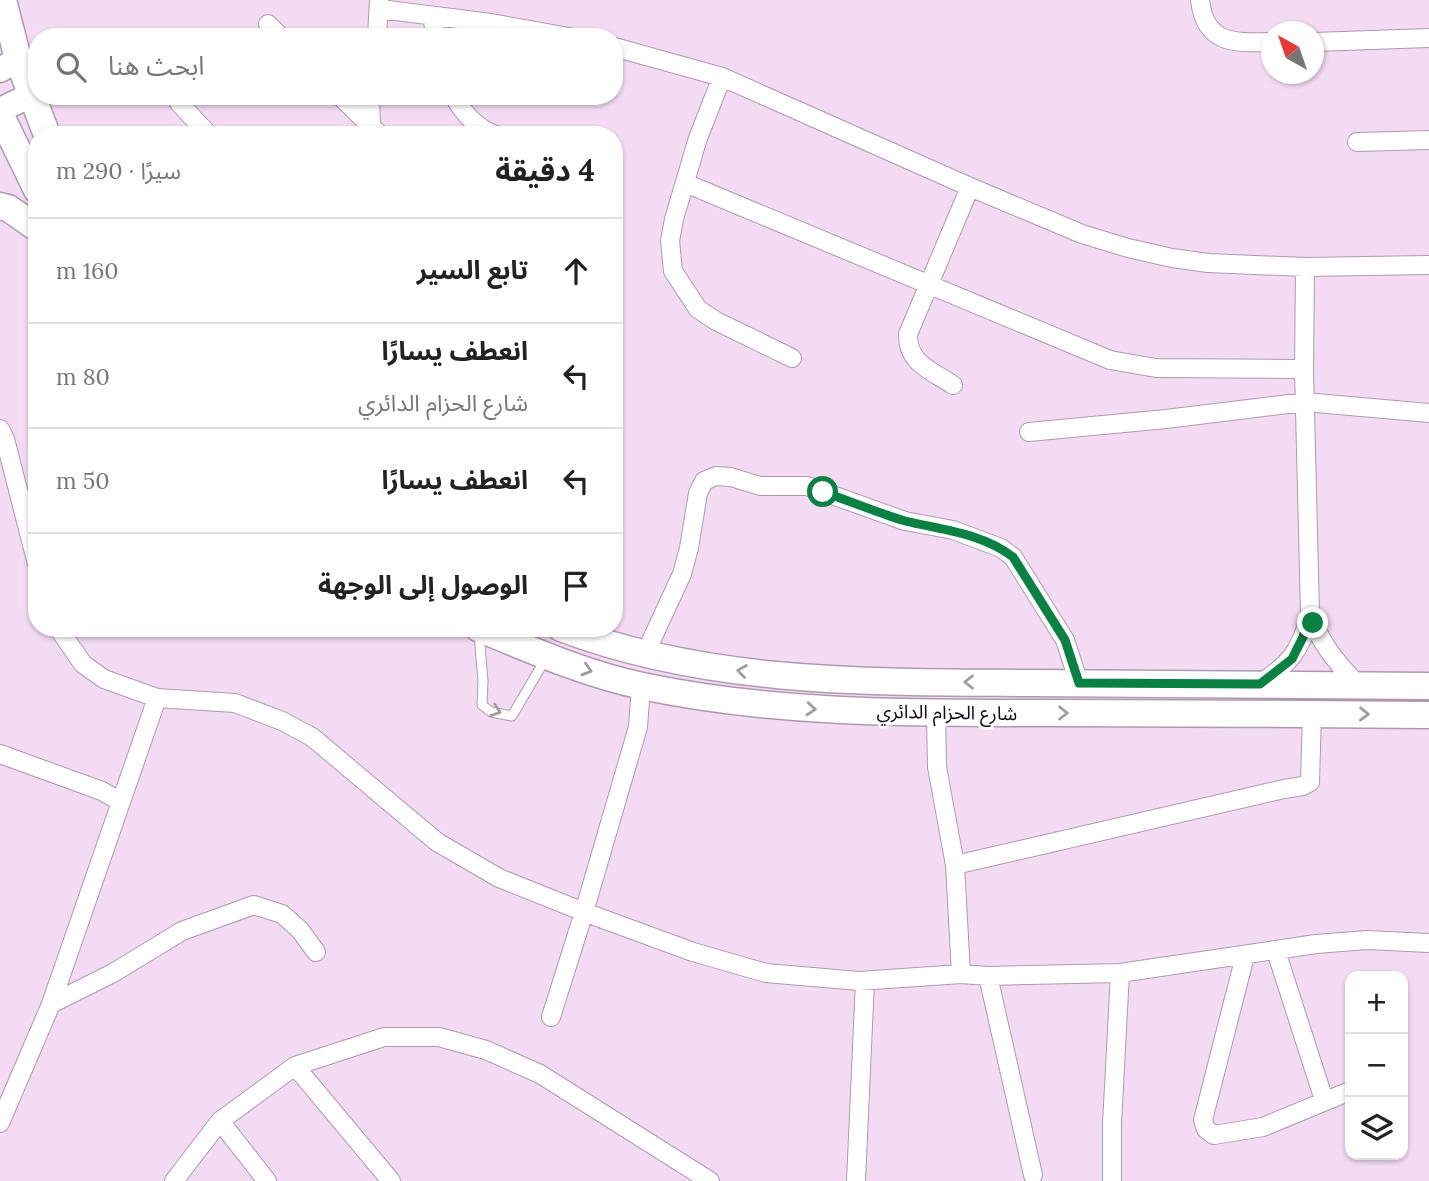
<!DOCTYPE html>
<html lang="ar">
<head>
<meta charset="utf-8">
<style>
  :root { --surface:#fff; --page:#f2f2f2; --text:#222; --muted:#767676; --line:#e0e0e0 }
  body { margin:0; font-family:Lora,"Noto Sans Arabic",serif; background:var(--page); color:var(--text); direction:rtl }
  .controls { position:absolute; right:21px; bottom:21px; display:grid; overflow:hidden; border-radius:14px; box-shadow:0 2px 5px #0004 }
  .controls button { width:63px; height:63px; display:grid; place-items:center; padding:0; border:0; border-bottom:2px solid var(--line); background:var(--surface); color:var(--text); font:35px sans-serif }
  .compass { position:absolute; left:1261px; top:21px; width:63px; height:63px; border-radius:50%; background:var(--surface); box-shadow:0 2px 5px #0004; rotate:320deg }
  .stop { position:absolute; width:21px; height:21px; margin:-16px; border:5px solid #0b8043; border-radius:50%; background:#fff }
  .stop.end { background:#0b8043; border-color:#fff; box-shadow:0 2px 7px #0008 }
  .list { margin:0; padding:0; list-style:none }
  h2 { display:flex; justify-content:space-between; align-items:center; height:91px; margin:0; padding:0 28px; font-size:30px }
  h2 small { font-size:23px; font-weight:400; color:var(--muted) }
  .list li { display:grid; grid-template-columns:46px 1fr auto; gap:21px; align-items:center; box-sizing:border-box; height:105px; padding:0 28px; border-top:2px solid var(--line) }
  .list b { display:block; font-size:26px; white-space:nowrap }
  .list p { margin:0; font-size:23px; white-space:nowrap; color:var(--muted) }
  .list em { font-size:23px; font-style:normal; color:var(--muted) }
  .icon { flex:none; width:38px; height:38px; fill:none; stroke:currentColor; stroke-width:2; stroke-linecap:round; stroke-linejoin:round }
  .map { position:relative; flex:none; width:1429px; height:1181px; overflow:hidden; direction:ltr }
  .search { position:absolute; background:var(--surface); box-shadow:0 2px 5px #0004; left:28px; top:28px; width:595px; height:77px; display:flex; align-items:center; gap:18px; box-sizing:border-box; padding:0 24px; border-radius:28px; color:var(--muted); font-size:26px }
  .panel { position:absolute; background:var(--surface); box-shadow:0 2px 5px #0004; left:28px; top:126px; width:595px; height:511px; border-radius:28px; direction:rtl }
  .map>svg:first-child { display:block }
  .lines { fill:none; stroke-linecap:round; stroke-linejoin:round }
  .lane-casing { stroke:#b099b0; stroke-width:11 }
  .street-casing { stroke:#b099b0; stroke-width:20 }
  .secondary-casing { stroke:#b099b0; stroke-width:27 }
  .primary-casing { stroke:#b099b0; stroke-width:29 }
  .lane { stroke:#fff; stroke-width:9 }
  .street { stroke:#fff; stroke-width:18 }
  .secondary { stroke:#fff; stroke-width:24 }
  .primary { stroke:#fff; stroke-width:26 }
  .oneway { stroke:#a19da1 }
  .route { stroke:#0b8043; stroke-width:9 }
  .labels { text-anchor:middle; stroke-width:6; stroke-linejoin:round; paint-order:stroke }
  .street-label { font-size:19px; fill:#130b14; stroke:#fff }
</style>
</head>
<body>
<div class="map">
<svg width="1429" height="1181" viewBox="0 0 1429 1181">
  <rect width="100%" height="100%" fill="#f4dbf4"/>
  <g class="lines">
    <g class="lane-casing">
      <path id="lane" d="M479,634l4,47 -1,24 9,7 21,4 34,-58"/>
    </g>
    <g class="street-casing">
      <path id="street" d="M1200,0c5,45 35,43 72,42
        M380,9l111,14 78,14
        M432,17l4,20
        M268,24l13,13
        M377,37l2,-37
        M1314,42l115,-4
        M614,47l108,30 248,110 112,47 46,14 44,10 36,5 97,4 124,-2
        M722,77l-24,61 -24,81 -4,22 3,30 25,38 18,12 76,37
        M340,96l40,39
        M454,96c8,16 25,35 43,39
        M179,103l30,32
        M368,131l3,-4 -1,-31
        M1357,142l72,-2
        M685,183l425,177 46,8 148,1
        M953,385c-21,-14 -46,-22 -45,-51l62,-147
        M0,429l5,10 32,125
        M1029,432l137,-13 139,-17 124,11
        M1310,614c10,29 27,49 48,71
        M58,628l25,36 21,15 53,19 78,5 47,18 30,16 125,105 62,36 85,34 109,40 73,21 93,8 102,-7 27,2 132,-3 196,-29 51,-4 62,3
        M645,654l37,-80 7,-26 9,-55 6,-12 12,-5 15,1 29,9h47l98,35 48,9 48,18 12,9 52,83 14,43
        M1260,684c30,-21 41,-33 50,-70l-6,-245 1,-102
        M936,713l1,54 18,98 6,109
        M0,754l102,37 19,11
        M955,865l329,-76 19,-3 7,-4 2,-68
        M1276,951l48,149
        M1245,956l-42,164 3,9 8,6 49,-8 87,-36
        M988,976l45,199
        M51,1004l62,-31 69,-42 72,-26 28,9 18,16 16,22
        M551,1017l33,-105 54,-185 3,-41
        M295,1066l96,115
        M220,1121l47,60
        M0,1123l51,-119 106,-306
        M174,1181l46,-60 75,-55 89,-29h55l47,13 54,24 170,107
        M856,1181l9,-200
        M1112,1181v-57l8,-151"/>
    </g>
    <g class="secondary-casing">
      <path id="secondary" d="M0,70l18,-11
        M0,110l31,-15"/>
    </g>
    <g class="primary-casing">
      <path id="primary" d="M3,0l15,59 29,76
        M0,114l37,76
        M0,206l8,2 29,20
        M478,628c53,22 108,46 164,58 137,29 277,27 417,27 123,0 247,1 370,2
        M561,628c150,57 313,54 471,55 132,1 265,2 397,3"/>
    </g>
    <use href="#lane" class="lane"/>
    <use href="#street" class="street"/>
    <use href="#secondary" class="secondary"/>
    <use href="#primary" class="primary"/>
  </g>
  <defs><path id="oneway-chevron" d="M-2-3.5L2.5 0L-2 3.5" fill="none" stroke-width="1.6" stroke-linecap="round" stroke-linejoin="round" transform="scale(1.75)"/></defs>
  <g class="oneway">
    <use href="#oneway-chevron" transform="translate(587 670) rotate(17)"/>
    <use href="#oneway-chevron" transform="translate(742 671) rotate(-172)"/>
    <use href="#oneway-chevron" transform="translate(969 682) rotate(-180)"/>
    <use href="#oneway-chevron" transform="translate(811 709) rotate(5)"/>
    <use href="#oneway-chevron" transform="translate(496 711) rotate(19)"/>
    <use href="#oneway-chevron" transform="translate(1063 713)"/>
    <use href="#oneway-chevron" transform="translate(1364 714) rotate(1)"/>
  </g>
  <g class="lines">
    <path class="route" d="M823,492c27,9 55,21 82,29 37,9 77,12 108,36l52,83 14,43 181,1 32,-25 11,-22 7,-23 3,9"/>
  </g>
  <g class="labels">
    <g class="street-label">
      <text transform="translate(947 712) rotate(1)" y="7">شارع الحزام الدائري</text>
    </g>
  </g>
</svg>
<div class="controls">
<button>+</button>
<button>−</button>
<button><svg class="icon" aria-label="layers" viewBox="0 0 24 24"><path d="M12 4l9 5-9 5-9-5zM3 14l9 5 9-5"/></svg></button>
</div>
<svg class="compass" viewBox="-18 -18 36 36"><path d="M0-13l5 13h-10z" fill="#e53935"/><path d="M0 13l5-13h-10z" fill="#767676"/></svg>
<div class="stop" style="left:823px;top:492px"></div>
<div class="stop end" style="left:1313px;top:623px"></div>
<div class="search"><svg class="icon" aria-label="search" viewBox="0 0 24 24"><circle cx="10" cy="10" r="6"/><path d="M15 15l6 6"/></svg>ابحث هنا</div>
<section class="panel">
<h2>4 دقيقة<small>سيرًا · 290 m</small></h2>
<ul class="list">
<li><svg class="icon" aria-label="ahead" viewBox="0 0 24 24"><path d="M12 20V5M6 11l6-6 6 6"/></svg><div><b>تابع السير</b></div><em>160 m</em></li>
<li><svg class="icon" aria-label="left" viewBox="0 0 24 24"><path d="M17 20v-9H6M10 6l-5 5 5 5"/></svg><div><b>انعطف يسارًا</b><p>شارع الحزام الدائري</p></div><em>80 m</em></li>
<li><svg class="icon" aria-label="left" viewBox="0 0 24 24"><path d="M17 20v-9H6M10 6l-5 5 5 5"/></svg><div><b>انعطف يسارًا</b></div><em>50 m</em></li>
<li><svg class="icon" aria-label="arrive" viewBox="0 0 24 24"><path d="M6 21V4h12l-3 4 3 4H6"/></svg><div><b>الوصول إلى الوجهة</b></div></li>
</ul>
</section>
</div>
</body>
</html>
